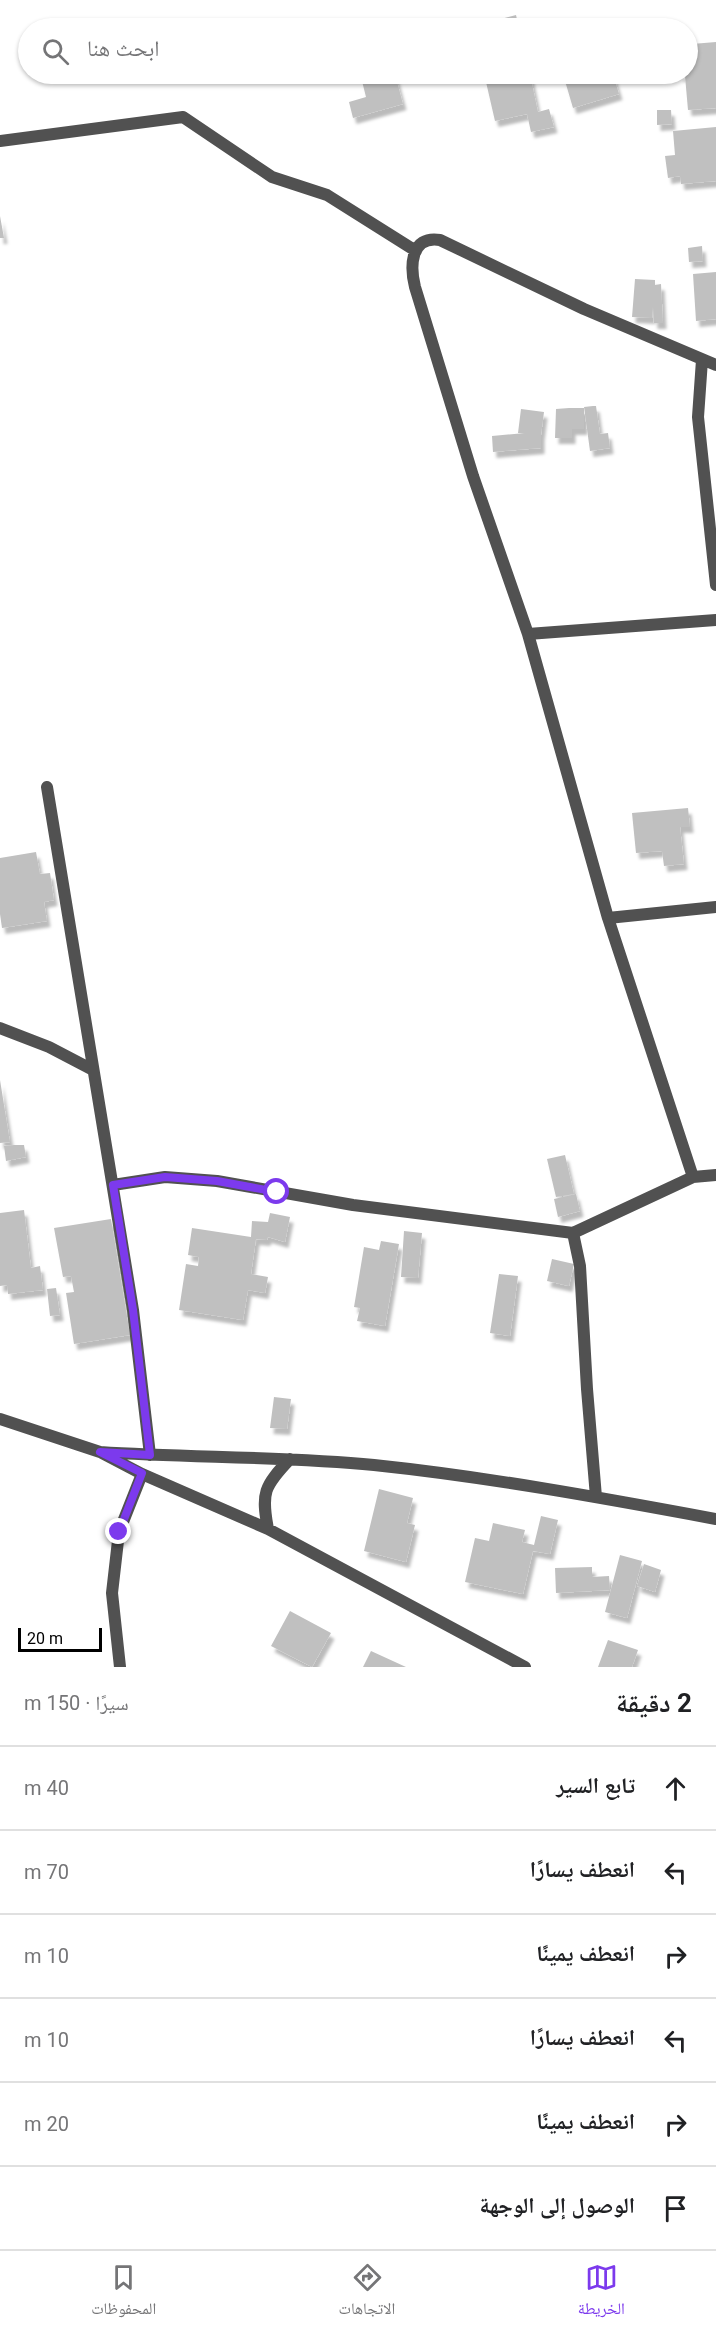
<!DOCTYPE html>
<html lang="ar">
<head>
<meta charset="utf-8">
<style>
  :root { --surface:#fff; --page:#f2f2f2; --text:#202124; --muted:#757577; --line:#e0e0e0; --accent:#7c3aed }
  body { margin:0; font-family:Roboto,"Noto Naskh Arabic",sans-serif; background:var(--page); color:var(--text); direction:rtl }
  .scale { position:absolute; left:18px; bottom:15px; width:84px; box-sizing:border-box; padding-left:6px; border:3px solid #000; border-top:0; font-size:16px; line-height:21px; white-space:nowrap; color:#000; -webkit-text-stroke:4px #fff; paint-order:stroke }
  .stop { position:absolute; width:18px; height:18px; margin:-14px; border:4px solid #7c3aed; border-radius:50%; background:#fff }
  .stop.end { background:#7c3aed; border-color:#fff; box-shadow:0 2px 6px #0008 }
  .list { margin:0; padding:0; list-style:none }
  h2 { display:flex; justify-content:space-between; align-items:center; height:78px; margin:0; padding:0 24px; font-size:26px }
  h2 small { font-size:20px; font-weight:400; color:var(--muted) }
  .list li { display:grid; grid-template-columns:39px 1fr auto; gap:18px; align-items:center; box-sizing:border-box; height:84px; padding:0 24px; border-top:2px solid var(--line) }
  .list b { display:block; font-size:22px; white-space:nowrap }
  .list em { font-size:20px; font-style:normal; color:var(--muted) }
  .icon { flex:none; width:33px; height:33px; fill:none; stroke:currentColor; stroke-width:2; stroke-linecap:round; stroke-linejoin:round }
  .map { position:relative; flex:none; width:716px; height:1667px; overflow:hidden; direction:ltr }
  .search { position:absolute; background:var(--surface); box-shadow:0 2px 4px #0004; left:18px; right:18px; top:18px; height:66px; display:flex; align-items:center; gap:15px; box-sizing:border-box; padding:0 21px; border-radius:33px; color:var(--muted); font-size:22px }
  .sheet { height:582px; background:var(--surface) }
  nav { display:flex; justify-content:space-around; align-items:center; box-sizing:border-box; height:84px; border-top:2px solid var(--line); background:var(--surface); font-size:16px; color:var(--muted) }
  nav a { display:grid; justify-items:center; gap:3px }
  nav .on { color:var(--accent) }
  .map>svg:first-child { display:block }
  .building { fill:#c0c0c0; filter:url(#shadow) }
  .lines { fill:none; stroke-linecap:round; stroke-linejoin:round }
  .minor { stroke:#515151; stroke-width:12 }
  .route { stroke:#7c3aed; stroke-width:8 }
</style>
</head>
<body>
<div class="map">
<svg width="716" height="1667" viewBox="0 0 716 1667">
  <defs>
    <filter id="shadow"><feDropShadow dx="3.5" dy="6" stdDeviation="1.5" flood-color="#0004"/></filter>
  </defs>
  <rect width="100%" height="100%" fill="#fff"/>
  <path class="building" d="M516,15l3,13h-52z
    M716,42v66l-28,2 -3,-34h-5v-2h8v-23h5l-1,-7z
    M390,74h5l8,30 -50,14 -4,-16 17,-5 -4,-16z
    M530,74l8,38 11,-3 5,18 -23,5 -4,-18 -32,7 -9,-39z
    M563,74h50l6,20 -46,14z
    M657,110h14l1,14 -15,1z
    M716,127v54l-35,3 -1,-8 -12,2 -3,-22 10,-1 -2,-24z
    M0,216l4,22h-4z
    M702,246l1,15 -14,1 -1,-14z
    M716,272v47l-20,2 -3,-47z
    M635,279l20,1v5l6,-1 2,39h-9l-1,-16 -1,11 -20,-1z
    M593,406h3l4,28 8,-1 2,15 -20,3 -6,-44z
    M569,408h15v21h-12v9h-17l1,-29z
    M521,409l23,3 -3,23v13l-48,4 -1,-16 33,-3h-7z
    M688,808l2,19h-10l4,37 -20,2 -2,-15 -26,2 -4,-40z
    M36,852l4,22 10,-1 4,27 -10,2 3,19 -45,7 -2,-14v-56z
    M0,1080l10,62 -10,1z
    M14,1145h10l2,12 -20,4 -2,-15z
    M565,1155l9,39 -18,3 -9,-38z
    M576,1194l4,17 -22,6 -4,-18z
    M24,1210l7,58 9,-2 3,24 -35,4 -1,-9 -7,1v-73z
    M270,1213l20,4 -5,25 -17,-5 -1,3 -11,-1 -5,35 17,3 -3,16 -17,-3 -5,30 -64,-10 7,-46 12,2 1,-9 -11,-2 4,-27 59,9 1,-16 16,1z
    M111,1219l19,116 -56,9 -8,-51 8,-1 -3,-16 -8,1 -9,-49z
    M404,1231l18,2 -4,45 -17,-1z
    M381,1241l18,3 -14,82 -28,-5 3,-13 -6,-1 10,-60 15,3z
    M552,1259l22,5 -5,22 -22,-5z
    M499,1274l19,2 -8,60 -20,-3z
    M56,1288l4,27 -10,1 -3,-27z
    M274,1397l17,2 -4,30 -17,-1z
    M379,1489l34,9 -6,25 8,2 -9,37 -42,-11z
    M541,1516l17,4 -8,34 -17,-3 -10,43 -58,-12 10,-44 14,3 4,-18 32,7 -3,12 12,3z
    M620,1555l22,6 -15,57 -22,-6z
    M644,1564l17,6 -6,22 -18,-6z
    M592,1567v10l17,-1 1,14 -54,3 -1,-25z
    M290,1611l41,22 -19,34 -41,-21z
    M608,1640l30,10 -6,17h-34z
    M371,1651l35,16h-43z"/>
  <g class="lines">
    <path class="minor" d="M0,141l183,-24 89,60 55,18 89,56
      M702,360l-4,57 18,168
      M528,634l188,-14
      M47,787l86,523 17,145
      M608,918l108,-11
      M0,1028l49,19 44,23
      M693,1177l-85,-259 -80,-284 -55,-158 -58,-189c-5,-20 -5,-52 25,-47l144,69 132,56
      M113,1185l52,-8 52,4 136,24 220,28 120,-56 23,-2
      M573,1233l7,33 7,123 9,108
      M0,1419l100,33 42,22 126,55 257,138
      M100,1452c91,6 183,4 274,13 114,12 229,33 342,54
      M268,1529c-7,-36 -4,-43 22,-70
      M120,1667l-8,-74 7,-61 23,-58"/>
  </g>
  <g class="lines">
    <path class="route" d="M119,1532l23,-59 -42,-21 50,3 -17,-145 -20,-125 52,-8 52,4 60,11"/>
  </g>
</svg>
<div class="scale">20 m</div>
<div class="stop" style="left:277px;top:1192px"></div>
<div class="stop end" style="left:119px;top:1532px"></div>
<div class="search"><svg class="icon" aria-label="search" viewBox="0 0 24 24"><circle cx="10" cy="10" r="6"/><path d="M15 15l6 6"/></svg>ابحث هنا</div>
</div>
<section class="sheet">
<h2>2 دقيقة<small>سيرًا · 150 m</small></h2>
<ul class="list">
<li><svg class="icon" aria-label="ahead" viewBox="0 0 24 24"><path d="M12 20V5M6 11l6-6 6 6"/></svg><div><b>تابع السير</b></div><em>40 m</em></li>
<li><svg class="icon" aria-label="left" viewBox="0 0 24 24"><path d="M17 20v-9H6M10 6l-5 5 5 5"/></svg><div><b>انعطف يسارًا</b></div><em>70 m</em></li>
<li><svg class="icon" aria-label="right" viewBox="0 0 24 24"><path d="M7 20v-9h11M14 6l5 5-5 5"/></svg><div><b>انعطف يمينًا</b></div><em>10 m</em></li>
<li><svg class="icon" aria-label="left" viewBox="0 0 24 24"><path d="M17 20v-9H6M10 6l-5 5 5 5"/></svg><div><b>انعطف يسارًا</b></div><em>10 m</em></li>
<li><svg class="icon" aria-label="right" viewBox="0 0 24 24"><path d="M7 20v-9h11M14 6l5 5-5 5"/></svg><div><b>انعطف يمينًا</b></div><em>20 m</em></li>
<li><svg class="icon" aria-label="arrive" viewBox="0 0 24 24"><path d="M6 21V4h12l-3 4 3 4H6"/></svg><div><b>الوصول إلى الوجهة</b></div></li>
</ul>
</section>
<nav>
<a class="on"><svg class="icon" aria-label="map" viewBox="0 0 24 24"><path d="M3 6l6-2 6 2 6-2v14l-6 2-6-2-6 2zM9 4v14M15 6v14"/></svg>الخريطة</a>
<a><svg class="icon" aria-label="directions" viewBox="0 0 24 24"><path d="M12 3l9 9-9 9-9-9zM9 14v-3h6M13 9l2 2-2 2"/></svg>الاتجاهات</a>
<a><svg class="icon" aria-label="saved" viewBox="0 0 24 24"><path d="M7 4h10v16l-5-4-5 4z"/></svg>المحفوظات</a>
</nav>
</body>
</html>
